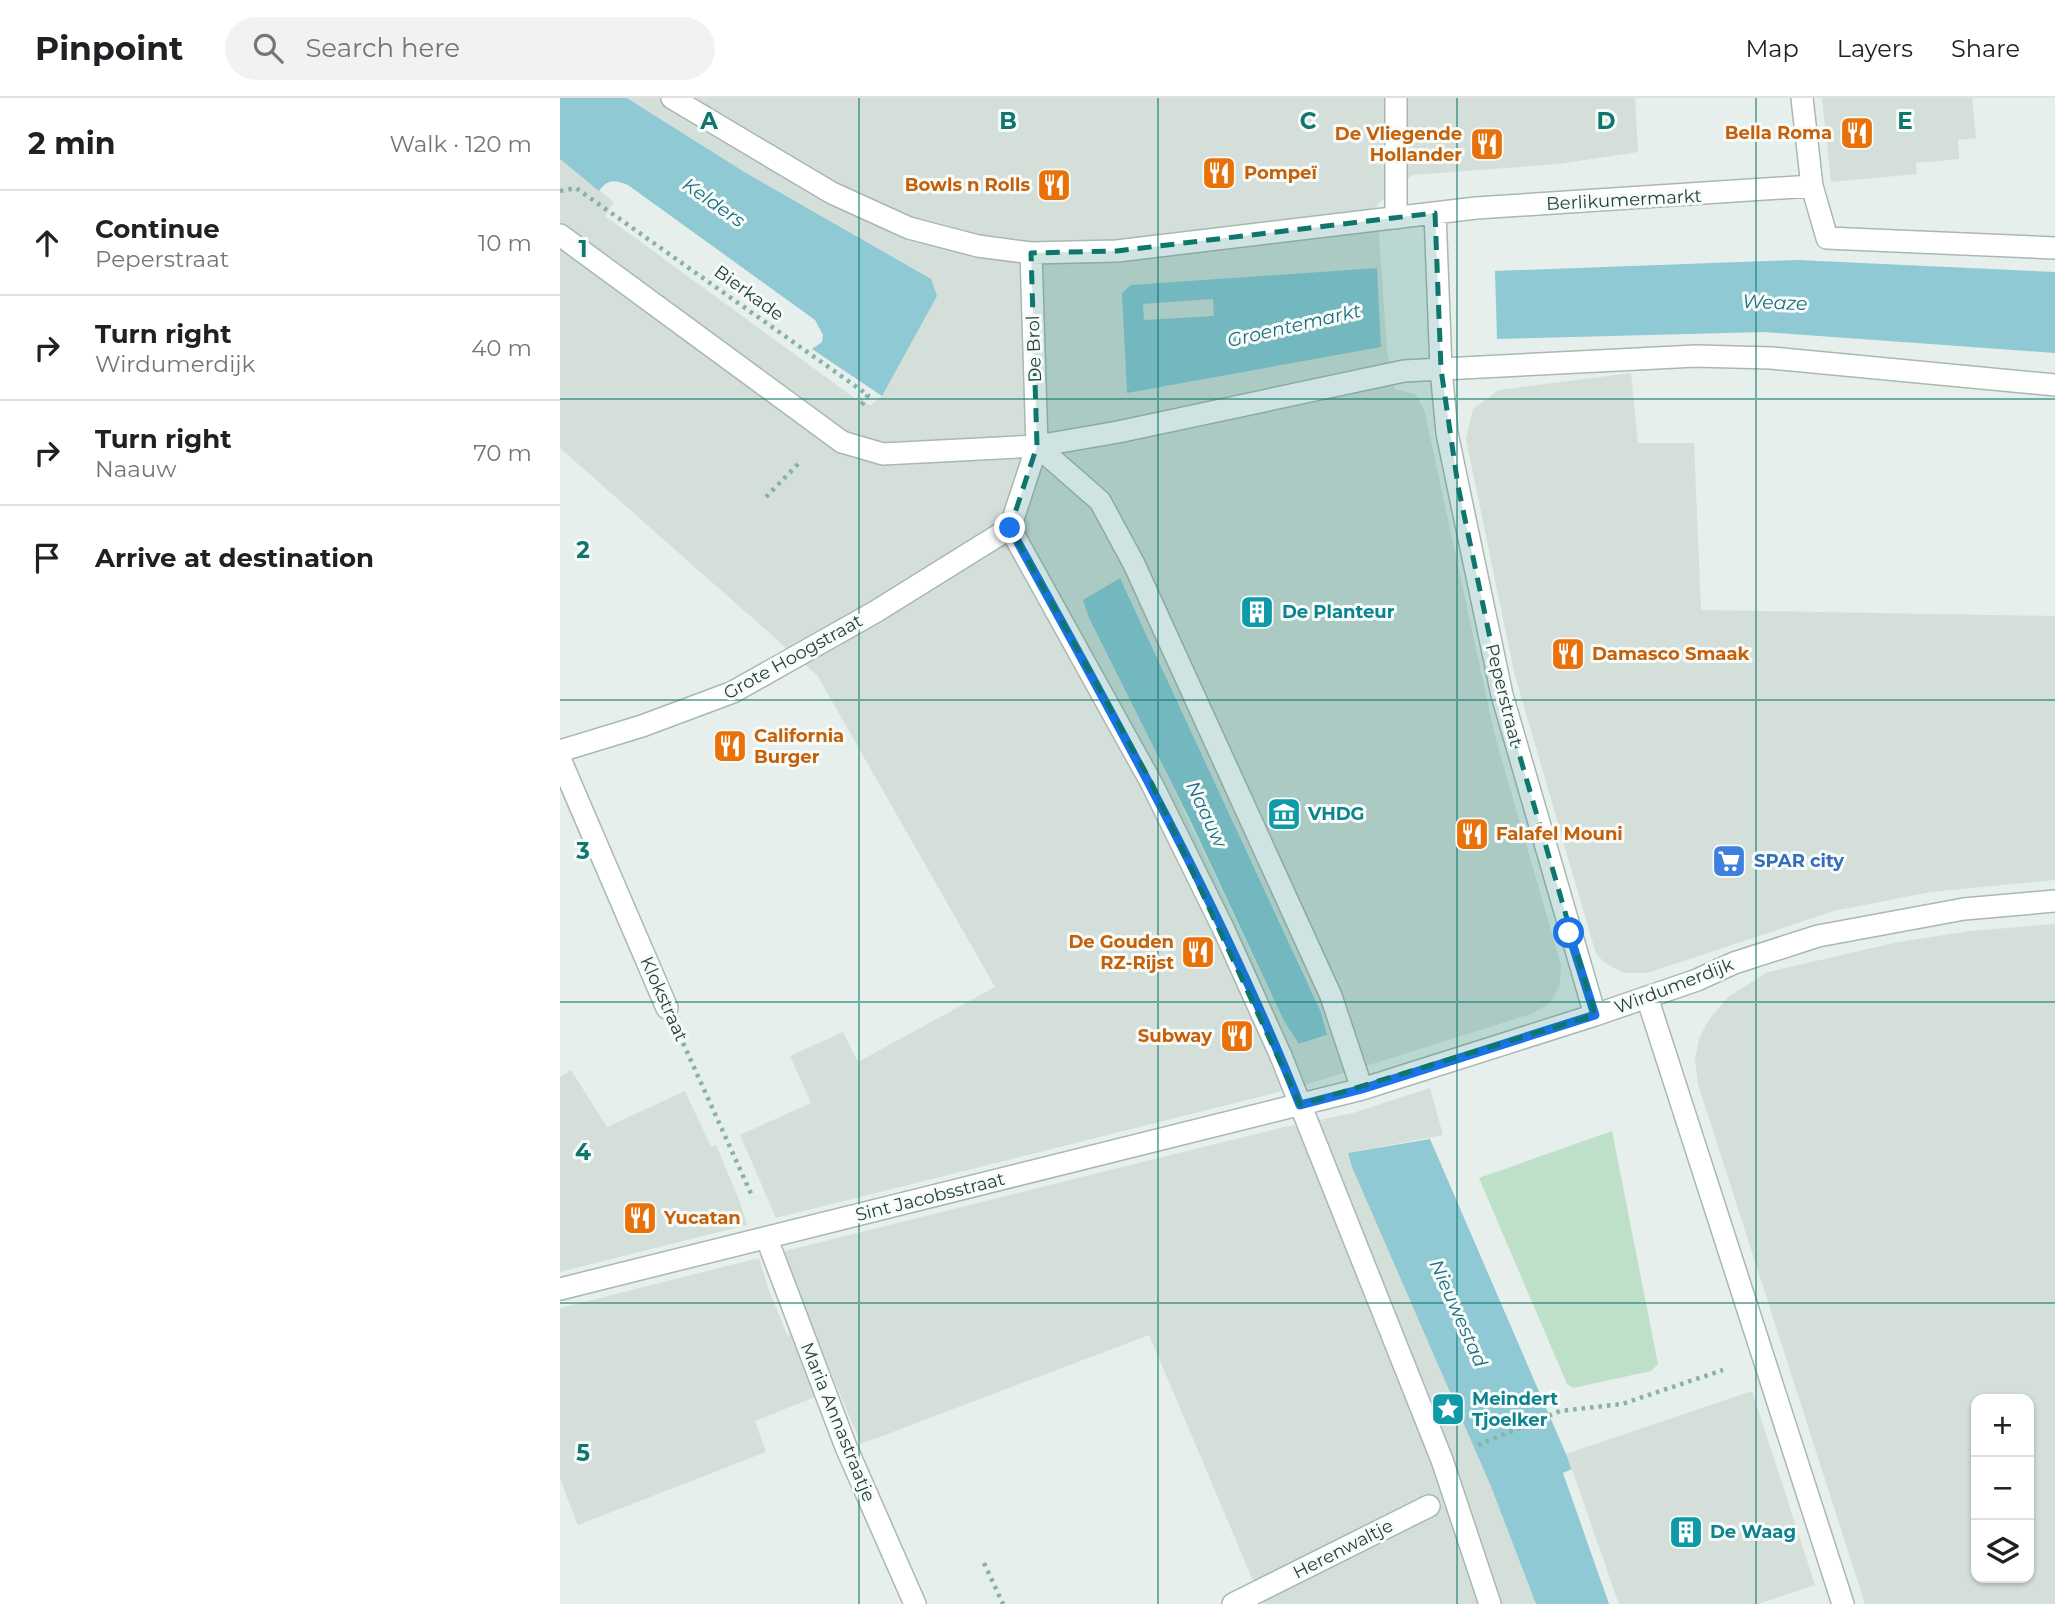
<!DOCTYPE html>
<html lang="en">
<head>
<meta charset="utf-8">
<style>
  :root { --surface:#fff; --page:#f2f2f2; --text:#202124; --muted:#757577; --line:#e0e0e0 }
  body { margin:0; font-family:Montserrat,sans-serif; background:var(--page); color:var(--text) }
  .controls { position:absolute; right:21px; bottom:21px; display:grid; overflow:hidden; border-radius:14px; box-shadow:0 2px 5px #0004 }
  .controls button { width:63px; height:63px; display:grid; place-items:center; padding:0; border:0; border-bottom:2px solid var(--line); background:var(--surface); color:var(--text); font:35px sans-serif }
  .stop { position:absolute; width:21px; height:21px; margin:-16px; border:5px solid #1a73e8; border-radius:50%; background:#fff }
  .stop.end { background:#1a73e8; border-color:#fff; box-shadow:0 2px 7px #0008 }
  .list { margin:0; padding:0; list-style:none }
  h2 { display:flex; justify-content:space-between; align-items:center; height:91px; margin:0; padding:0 28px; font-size:30px }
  h2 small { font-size:23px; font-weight:400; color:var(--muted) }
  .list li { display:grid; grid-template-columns:46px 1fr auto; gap:21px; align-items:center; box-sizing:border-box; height:105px; padding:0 28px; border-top:2px solid var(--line) }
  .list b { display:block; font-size:26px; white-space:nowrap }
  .list p { margin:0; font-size:23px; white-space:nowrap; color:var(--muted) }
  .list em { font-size:23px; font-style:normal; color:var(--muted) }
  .icon { flex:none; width:38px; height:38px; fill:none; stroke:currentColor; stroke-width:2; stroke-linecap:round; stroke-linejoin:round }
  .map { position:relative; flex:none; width:1495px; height:1506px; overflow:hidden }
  header { display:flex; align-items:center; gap:42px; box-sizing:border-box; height:98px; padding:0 35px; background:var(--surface); border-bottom:2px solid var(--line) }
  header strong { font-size:33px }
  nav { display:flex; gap:38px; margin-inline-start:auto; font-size:24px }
  .search { width:490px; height:63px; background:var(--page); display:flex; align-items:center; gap:18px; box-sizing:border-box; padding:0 24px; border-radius:38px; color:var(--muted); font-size:26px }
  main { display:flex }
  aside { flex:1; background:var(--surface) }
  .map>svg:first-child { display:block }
  .built { fill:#d4dfda; fill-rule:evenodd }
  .green { fill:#bfe0c8 }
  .water { fill:#8ec9d4; fill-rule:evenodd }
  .pier { fill:#e6efeb }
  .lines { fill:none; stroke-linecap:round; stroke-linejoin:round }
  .service-casing { stroke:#a8b8b2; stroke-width:24 }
  .pedestrian-casing { stroke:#a8b8b2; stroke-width:24 }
  .minor-casing { stroke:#a8b8b2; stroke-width:24 }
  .path { stroke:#86b3a5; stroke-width:4.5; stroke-dasharray:3.5 5; stroke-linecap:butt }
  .service { stroke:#fff; stroke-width:21 }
  .pedestrian { stroke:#fff; stroke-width:21 }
  .minor { stroke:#fff; stroke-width:21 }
  .route { stroke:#1a73e8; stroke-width:9 }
  .marked { fill:#0f766e; fill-opacity:0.2; stroke:#0f766e; stroke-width:5; stroke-dasharray:14 9; stroke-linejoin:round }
  .grid { fill:none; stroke:#0f766e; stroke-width:2; stroke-opacity:0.55 }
  .labels { text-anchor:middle; stroke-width:6; stroke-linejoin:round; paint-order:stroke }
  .food-label { font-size:18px; font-weight:bold; fill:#c56008; stroke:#f7fbf9; text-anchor:end }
  .street-label { font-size:18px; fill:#24423a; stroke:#f7fbf9 }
  .culture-label { font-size:18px; font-weight:bold; fill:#0d838f; stroke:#f7fbf9; text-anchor:start }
  .shop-label { font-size:18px; font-weight:bold; fill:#366cbe; stroke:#f7fbf9; text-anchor:start }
  .water-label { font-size:19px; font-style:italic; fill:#1c6f80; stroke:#f7fbf9 }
  .grid-label { font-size:23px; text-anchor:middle; font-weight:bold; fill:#0f766e; stroke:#f7fbf9; stroke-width:6; stroke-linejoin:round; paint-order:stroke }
</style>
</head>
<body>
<header>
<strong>Pinpoint</strong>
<div class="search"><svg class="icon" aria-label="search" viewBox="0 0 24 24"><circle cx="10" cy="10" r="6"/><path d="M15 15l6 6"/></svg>Search here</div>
<nav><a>Map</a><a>Layers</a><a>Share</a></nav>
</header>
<main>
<aside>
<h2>2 min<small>Walk · 120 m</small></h2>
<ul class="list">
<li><svg class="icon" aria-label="ahead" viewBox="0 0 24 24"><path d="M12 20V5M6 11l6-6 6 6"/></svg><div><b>Continue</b><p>Peperstraat</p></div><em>10 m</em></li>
<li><svg class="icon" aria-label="right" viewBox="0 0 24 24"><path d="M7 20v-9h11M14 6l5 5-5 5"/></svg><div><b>Turn right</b><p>Wirdumerdijk</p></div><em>40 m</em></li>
<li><svg class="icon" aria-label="right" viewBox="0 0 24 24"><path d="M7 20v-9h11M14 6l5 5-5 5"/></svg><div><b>Turn right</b><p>Naauw</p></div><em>70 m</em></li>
<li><svg class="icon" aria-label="arrive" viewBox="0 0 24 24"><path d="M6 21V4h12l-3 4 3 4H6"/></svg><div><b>Arrive at destination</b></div></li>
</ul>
</aside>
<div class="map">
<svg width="1495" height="1506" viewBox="0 0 1495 1506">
  <rect width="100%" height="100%" fill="#e6efeb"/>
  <path class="built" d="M67,0h1008l3,54 -80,12 -146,11 -35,30 10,144 7,40 21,5 9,15 71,327 66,229 -1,20 -10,18 -19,11 -232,73 -523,131 -36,-83 71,-32 -21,-47 53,-24 15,30 137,-75 -178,-312 -257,-227v-289l54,43 -9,14 251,183 3,-3 11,10 12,-10 40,-74 -176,-149zM560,480l201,433 6,25 -28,8 -15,-23 -142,-298z
    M1262,0h150l4,40 -18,2 1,19 -43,4 1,11 -86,8z
    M1071,275l7,70h56l7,167 354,6v264l-125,12 -96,19 -187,62h-24l-19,-11 -8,-8 -82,-282 -48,-233 7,-30 26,-19z
    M1495,826v680h-190l-167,-520 -3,-24 4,-21 9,-18 20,-24 40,-25 130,-30 73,-11zM1416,1301h53v179h-53z
    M11,972l36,57 78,-36 26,56 5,-2 24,57 7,23 -187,47v-195z
    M870,990l13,47 -95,18 142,331 46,120h-273l-114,-269 -288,109 -68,-162 -8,-31 495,-123 73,-15z
    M199,1160l9,30 19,47 4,-1 24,63 -60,24 11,31 -188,73 -18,-46v-171z
    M1192,1293l63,194 -57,19h-139l-53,-150z"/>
  <path class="green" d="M1052,1033l46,233 -7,7 -78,17 -6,-4 -88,-206z"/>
  <path class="water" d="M0,0h67l119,75 185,106 6,17 -55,100 -70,-47 10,-7 1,-7 -8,-15 -187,-135c-13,-5 -20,-7 -29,6l-39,-32z
    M1237,162l258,12v81l-291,-21 -267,7 -2,-68z
    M817,170l4,79 -254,46 -5,-100 9,-8zM653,201l1,17 -70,4 -1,-16z
    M560,480l201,434 6,23 -28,9 -15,-23 -92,-197 -103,-206 -6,-18z
    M870,1041l136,315 53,150h-83l-46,-120 -138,-317 -4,-14z"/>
  <path class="pier" d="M1012,1371l47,135h-10l-46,-131z"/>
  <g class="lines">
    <g class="service-casing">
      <path id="service" d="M207,1141l79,208 69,157"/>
    </g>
    <g class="pedestrian-casing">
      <path id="pedestrian" d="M836,120v-120
        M0,137l282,207
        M574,466l197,432 12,36
        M496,513l96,173 72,146 57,126
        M758,1051l124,311 48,144"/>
    </g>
    <g class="minor-casing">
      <path id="minor" d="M112,0l160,95 77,35 69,18 53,7 86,-2 359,-43 336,-22
        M1242,0l10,88 15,52 228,10
        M875,115l6,156 6,64 11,53 44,209 93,320
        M282,344l41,12 154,-8 81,-14 286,-61 292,-15 75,2 284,27
        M477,348l63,55 34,63
        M450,430l27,-82 -6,-193
        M450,430l46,83
        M0,653l82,-25 91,-34 142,-80 135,-84
        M0,661l107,249
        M1087,899l196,607
        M783,934l19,57
        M721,958l37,93
        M0,1191l802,-200 233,-74 102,-35 37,-17 84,-27 146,-27 91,-8
        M673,1506l196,-98"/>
    </g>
    <path class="path" d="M0,93l16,-3 292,207 -7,11
      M206,399l34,-35
      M123,945l70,155
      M918,1347l82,-34 62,-7 101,-34
      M424,1465l19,41"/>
    <use href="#service" class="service"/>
    <use href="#pedestrian" class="pedestrian"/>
    <use href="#minor" class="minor"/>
  </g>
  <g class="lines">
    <path class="route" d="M450,430c104,189 210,376 290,577l62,-16 233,-74 -26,-82"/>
  </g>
  <path class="marked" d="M875,115l6,156 17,117 44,209 93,320 -295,90 -148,-321 -142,-256 27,-82 -6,-193 86,-2z"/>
  <path class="grid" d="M299,0v1506M598,0v1506M897,0v1506M1196,0v1506M0,301h1495M0,602h1495M0,904h1495M0,1205h1495"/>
  <defs>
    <g id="restaurant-square" transform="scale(1.75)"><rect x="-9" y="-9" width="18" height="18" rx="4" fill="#e8710a" stroke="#f7fbf9"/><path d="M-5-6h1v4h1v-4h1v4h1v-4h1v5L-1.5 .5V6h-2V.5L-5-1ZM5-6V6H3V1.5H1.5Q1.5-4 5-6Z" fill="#fff"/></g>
    <g id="building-square" transform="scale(1.75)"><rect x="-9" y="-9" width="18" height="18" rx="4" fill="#0f9aa8" stroke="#f7fbf9"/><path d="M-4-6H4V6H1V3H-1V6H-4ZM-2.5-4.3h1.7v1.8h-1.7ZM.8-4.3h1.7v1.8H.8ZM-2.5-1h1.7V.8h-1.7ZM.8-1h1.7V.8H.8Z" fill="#fff"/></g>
    <g id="museum-square" transform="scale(1.75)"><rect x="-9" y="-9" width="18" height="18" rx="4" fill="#0f9aa8" stroke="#f7fbf9"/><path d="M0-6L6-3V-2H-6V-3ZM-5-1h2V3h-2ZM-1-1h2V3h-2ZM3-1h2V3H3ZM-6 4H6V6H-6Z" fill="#fff"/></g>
    <g id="supermarket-square" transform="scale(1.75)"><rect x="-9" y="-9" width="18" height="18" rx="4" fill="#3f7fe0" stroke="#f7fbf9"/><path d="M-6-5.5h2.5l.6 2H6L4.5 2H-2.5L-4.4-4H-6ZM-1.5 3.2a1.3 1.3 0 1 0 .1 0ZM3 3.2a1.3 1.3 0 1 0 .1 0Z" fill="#fff"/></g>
    <g id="sight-square" transform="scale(1.75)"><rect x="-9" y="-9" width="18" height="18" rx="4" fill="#0f9aa8" stroke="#f7fbf9"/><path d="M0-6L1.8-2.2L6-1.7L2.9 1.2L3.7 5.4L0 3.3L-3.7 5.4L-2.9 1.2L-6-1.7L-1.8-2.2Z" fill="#fff"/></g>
  </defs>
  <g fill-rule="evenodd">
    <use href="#restaurant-square" x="1297" y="35"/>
    <use href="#restaurant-square" x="927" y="46"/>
    <use href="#restaurant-square" x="659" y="75"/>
    <use href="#restaurant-square" x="494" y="87"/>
    <use href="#building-square" x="697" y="514"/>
    <use href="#restaurant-square" x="1008" y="556"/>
    <use href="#restaurant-square" x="170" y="648"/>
    <use href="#museum-square" x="724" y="716"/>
    <use href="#restaurant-square" x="912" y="736"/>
    <use href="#supermarket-square" x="1169" y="763"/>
    <use href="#restaurant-square" x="638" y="854"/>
    <use href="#restaurant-square" x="677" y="938"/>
    <use href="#restaurant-square" x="80" y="1120"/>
    <use href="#sight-square" x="888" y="1311"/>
    <use href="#building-square" x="1126" y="1434"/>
  </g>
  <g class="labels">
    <g class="food-label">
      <text x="1272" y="41">Bella Roma</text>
      <text x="902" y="42">De Vliegende<tspan x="902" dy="21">Hollander</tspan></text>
      <text x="684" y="81" text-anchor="start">Pompeï</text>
      <text x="470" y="93">Bowls n Rolls</text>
      <text x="1032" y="562" text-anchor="start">Damasco Smaak</text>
      <text x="194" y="644" text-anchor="start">California<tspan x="194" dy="21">Burger</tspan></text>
      <text x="936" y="742" text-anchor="start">Falafel Mouni</text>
      <text x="614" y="850">De Gouden<tspan x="614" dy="21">RZ-Rijst</tspan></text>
      <text x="652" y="944">Subway</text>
      <text x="104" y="1126" text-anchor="start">Yucatan</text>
    </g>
    <g class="street-label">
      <text transform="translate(1064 102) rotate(-3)" y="6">Berlikumermarkt</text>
      <text transform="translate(189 195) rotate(36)" y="6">Bierkade</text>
      <text transform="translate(474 251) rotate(-92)" y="6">De Brol</text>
      <text transform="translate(233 559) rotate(-29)" y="6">Grote Hoogstraat</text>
      <text transform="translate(944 597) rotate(76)" y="6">Peperstraat</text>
      <text transform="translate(1114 888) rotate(-21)" y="6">Wirdumerdijk</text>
      <text transform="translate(104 901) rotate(66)" y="6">Klokstraat</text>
      <text transform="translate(370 1099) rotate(-14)" y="6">Sint Jacobsstraat</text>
      <text transform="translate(278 1324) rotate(68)" y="6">Maria Annastraatje</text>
      <text transform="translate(783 1451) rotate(-27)" y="6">Herenwaltje</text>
    </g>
    <g class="culture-label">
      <text x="722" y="520">De Planteur</text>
      <text x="748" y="722">VHDG</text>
      <text x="912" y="1307">Meindert<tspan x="912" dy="21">Tjoelker</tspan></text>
      <text x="1150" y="1440">De Waag</text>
    </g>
    <g class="shop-label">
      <text x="1194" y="769">SPAR city</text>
    </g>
    <g class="water-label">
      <text transform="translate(154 104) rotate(35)" y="7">Kelders</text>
      <text transform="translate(1215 204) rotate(2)" y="7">Weaze</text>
      <text transform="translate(734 227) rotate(-13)" y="7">Groentemarkt</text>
      <text transform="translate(647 716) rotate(65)" y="7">Naauw</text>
      <text transform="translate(899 1215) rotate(66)" y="7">Nieuwestad</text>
    </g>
  </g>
  <g class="grid-label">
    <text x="149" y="31">A</text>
    <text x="448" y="31">B</text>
    <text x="748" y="31">C</text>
    <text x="1046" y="31">D</text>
    <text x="1345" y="31">E</text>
    <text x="23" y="159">1</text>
    <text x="23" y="460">2</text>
    <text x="23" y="761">3</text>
    <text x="23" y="1062">4</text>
    <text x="23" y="1363">5</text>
  </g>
</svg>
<div class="controls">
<button>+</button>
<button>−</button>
<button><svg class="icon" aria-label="layers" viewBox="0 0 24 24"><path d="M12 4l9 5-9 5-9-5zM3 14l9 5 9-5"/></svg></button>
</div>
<div class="stop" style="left:1009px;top:835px"></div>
<div class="stop end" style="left:450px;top:430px"></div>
</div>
</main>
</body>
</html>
